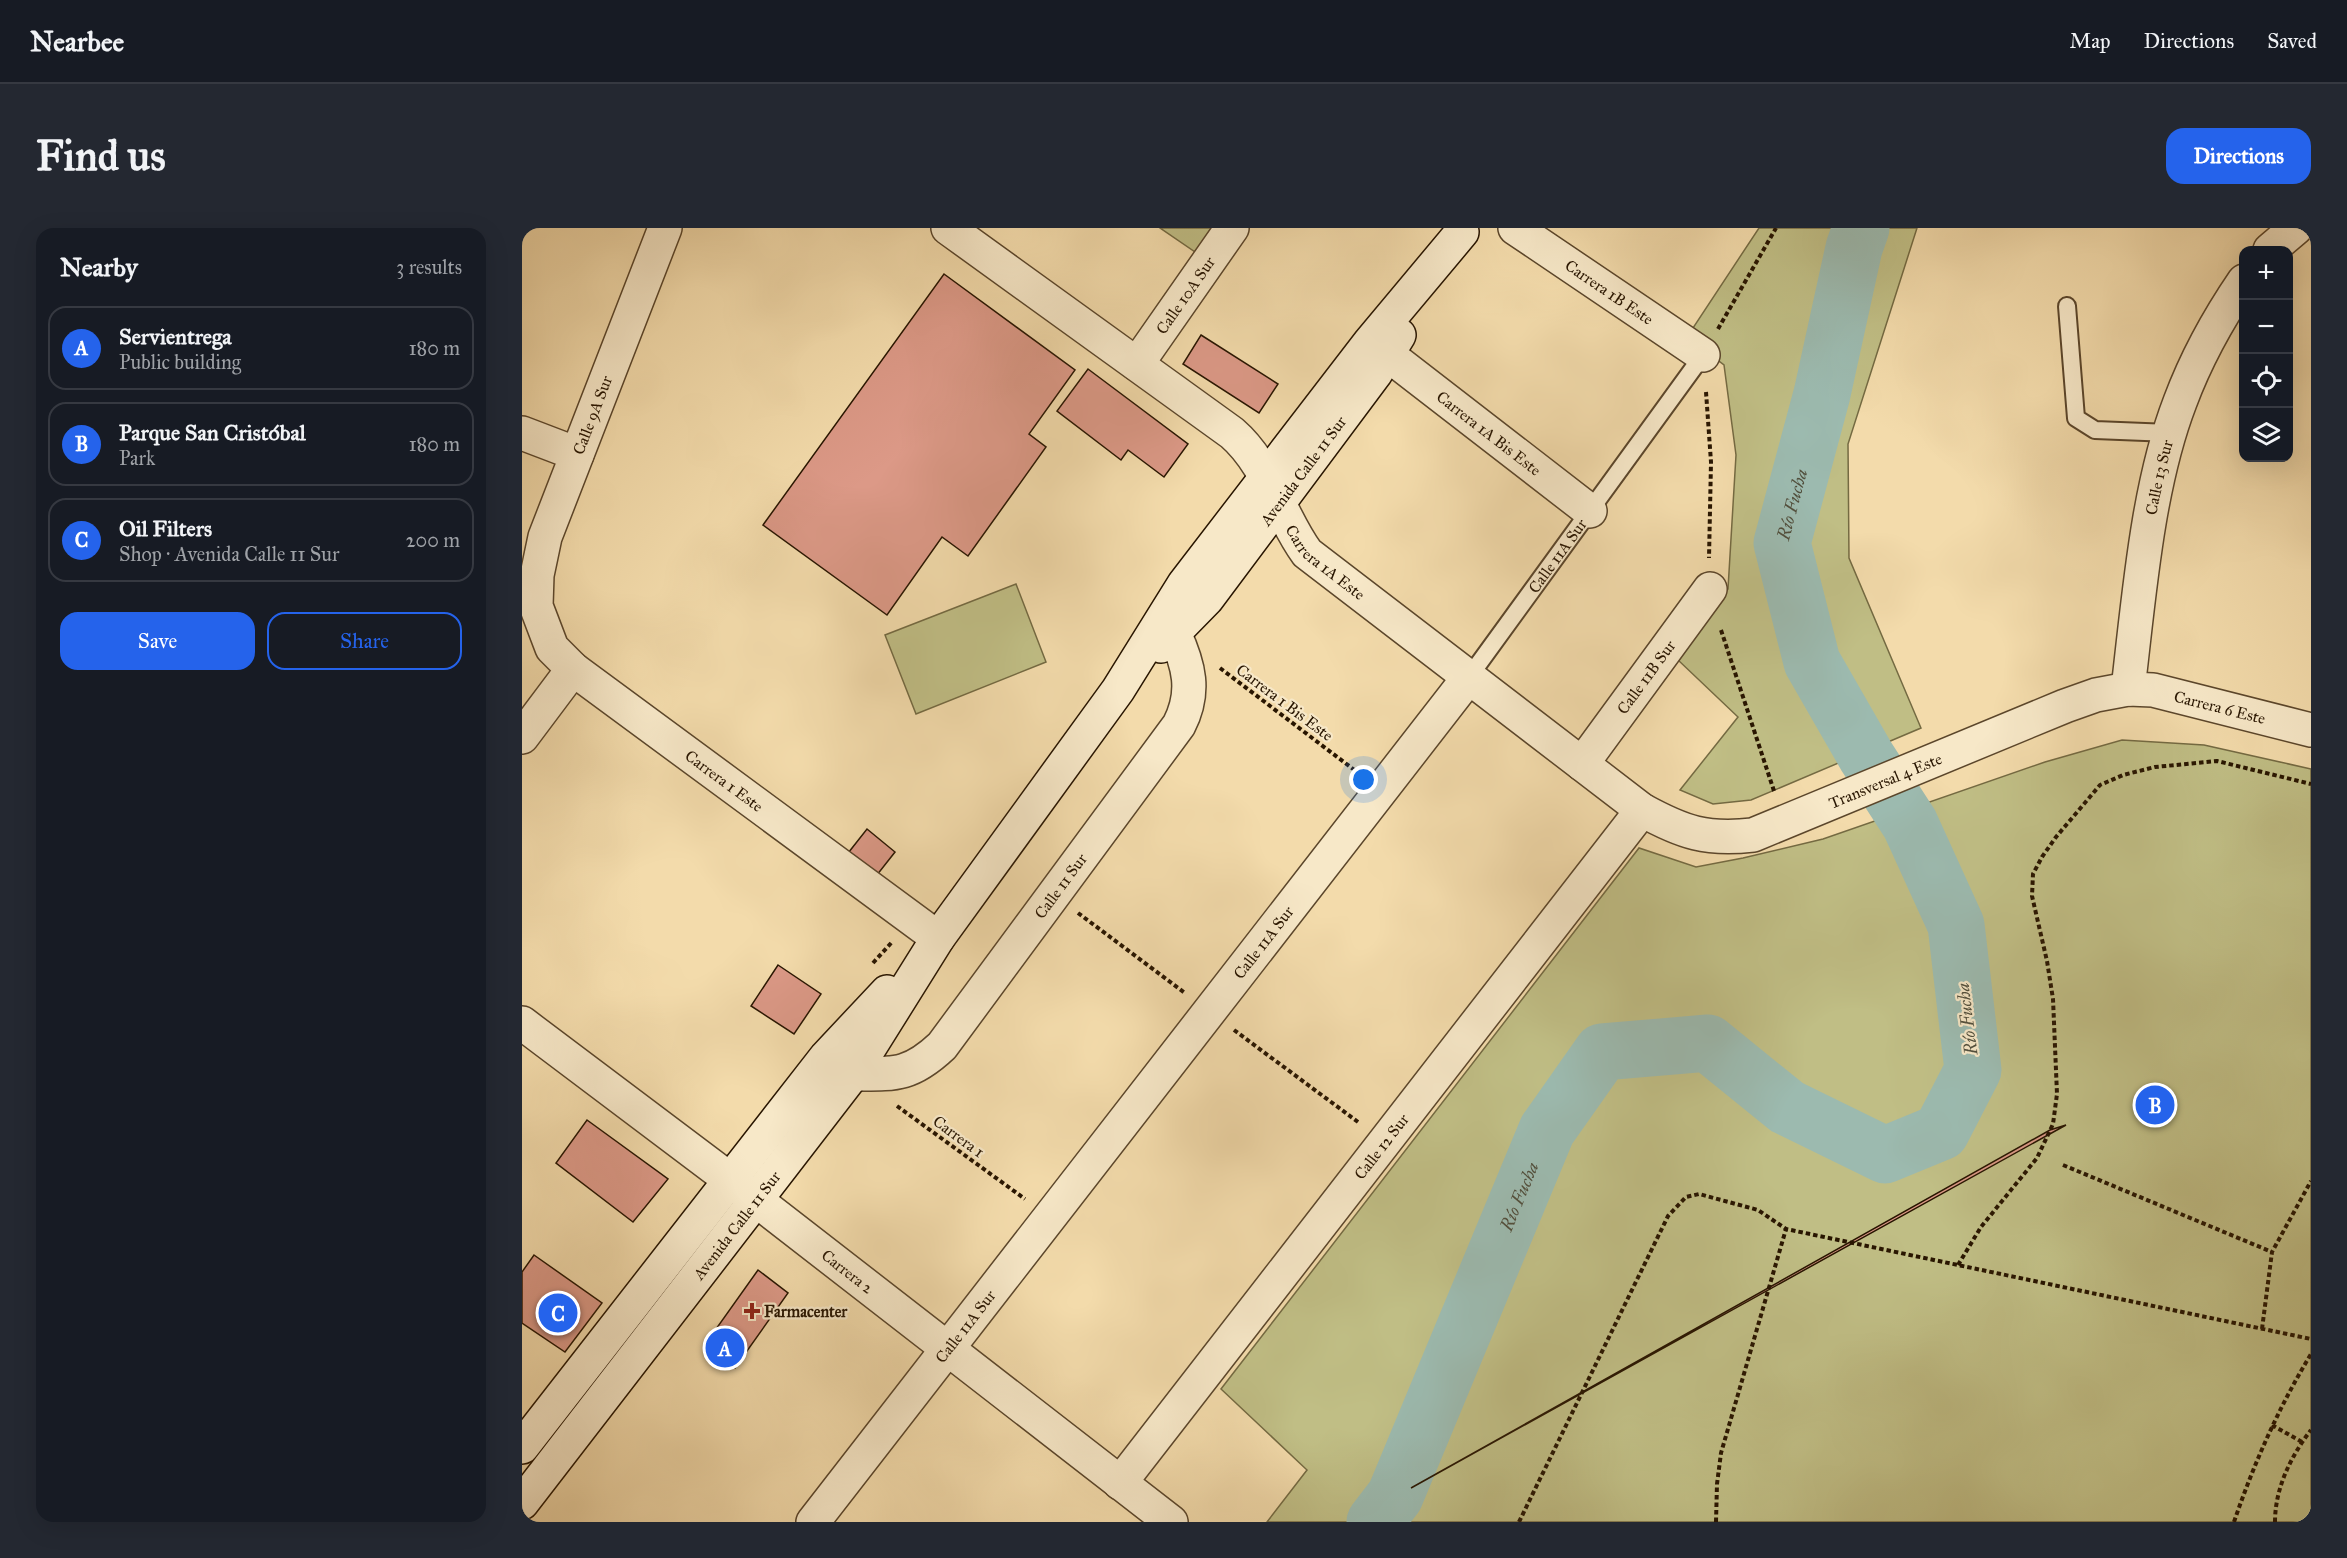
<!DOCTYPE html>
<html lang="en">
<head>
<meta charset="utf-8">
<style>
  :root { --surface:#171b24; --page:#242831; --text:#f1f3f6; --muted:#9ea1a6; --line:#363941; --accent:#2563eb }
  body { margin:0; font-family:"IM FELL Great Primer",serif; background:var(--page); color:var(--text) }
  .controls { position:absolute; right:18px; top:18px; display:grid; overflow:hidden; border-radius:12px; box-shadow:0 6px 24px #0002 }
  .controls button { width:54px; height:54px; display:grid; place-items:center; padding:0; border:0; border-bottom:2px solid var(--line); background:var(--surface); color:var(--text); font:30px sans-serif }
  .you { position:absolute; left:842px; top:552px; width:21px; height:21px; margin:-15px; border:4px solid #fff; border-radius:50%; background:#1a73e8; box-shadow:0 0 0 9px #1a73e833 }
  .badge { display:grid; place-items:center; width:39px; height:39px; border-radius:50%; background:var(--accent); color:#fff; font-size:20px; font-weight:700 }
  .pin { position:absolute; translate:-50% -50%; border:3px solid #fff; box-shadow:0 2px 6px #0006 }
  .list { margin:0; padding:0; list-style:none }
  h2 { display:flex; justify-content:space-between; align-items:center; height:78px; margin:0; padding:0 24px; font-size:26px }
  h2 small { font-size:20px; font-weight:400; color:var(--muted) }
  .list li { display:grid; grid-template-columns:39px 1fr auto; gap:18px; align-items:center; box-sizing:border-box; height:84px; margin:0 12px 12px; padding:0 12px; border:2px solid var(--line); border-radius:18px }
  .list b { display:block; font-size:22px; white-space:nowrap }
  .list p { margin:0; font-size:20px; white-space:nowrap; color:var(--muted) }
  .list em { font-size:20px; font-style:normal; color:var(--muted) }
  .actions { display:flex; gap:12px; padding:18px 24px }
  .actions a { flex:1; padding:14px 0; border:2px solid var(--accent); border-radius:18px; text-align:center; font-size:21px; color:var(--accent) }
  .actions .main { background:var(--accent); color:#fff }
  .icon { flex:none; width:33px; height:33px; fill:none; stroke:currentColor; stroke-width:2; stroke-linecap:round; stroke-linejoin:round }
  .map { position:relative; flex:none; width:1789px; height:1294px; overflow:hidden; border-radius:18px }
  header { display:flex; align-items:center; gap:36px; box-sizing:border-box; height:84px; padding:0 30px; background:var(--surface); border-bottom:2px solid var(--line) }
  header strong { font-size:28px }
  nav { display:flex; gap:33px; margin-inline-start:auto; font-size:21px }
  .intro { display:flex; align-items:center; justify-content:space-between; box-sizing:border-box; height:144px; padding:0 36px }
  h1 { margin:0; font-size:42px }
  .button { padding:15px 27px; border-radius:18px; background:var(--accent); color:#fff; font-size:21px; font-weight:700 }
  main { display:flex; gap:36px; padding:0 36px }
  aside { flex:1; background:var(--surface); border-radius:18px; box-shadow:0 6px 24px #0002 }
  .map>svg:first-child { display:block }
  .green { fill:#c0be85; stroke:#746a42; stroke-width:1.5 }
  .lines { fill:none; stroke-linecap:round; stroke-linejoin:round }
  .river { stroke:#9cbaaf; stroke-width:57 }
  .building { fill:#dc9987; stroke:#281500; stroke-width:1.5 }
  .service-casing { stroke:#5b462b; stroke-width:20 }
  .minor-casing { stroke:#5b462b; stroke-width:36 }
  .tertiary-casing { stroke:#5b462b; stroke-width:36 }
  .secondary-casing { stroke:#281500; stroke-width:36 }
  .path { stroke:#281500; stroke-width:4; stroke-dasharray:4.5 3; stroke-linecap:butt }
  .service { stroke:#f7e8c8; stroke-width:16 }
  .minor { stroke:#f7e8c8; stroke-width:33 }
  .tertiary { stroke:#f7e8c8; stroke-width:33 }
  .secondary { stroke:#f7e8c8; stroke-width:33 }
  .poi-dot { fill:#8f2418; stroke:#f7e8c8; stroke-width:2 }
  .labels { text-anchor:middle; stroke-width:4.5; stroke-linejoin:round; paint-order:stroke }
  .street-label { font-size:16px; fill:#281500; stroke:#f7e8c8 }
  .poi-label { font-size:16px; font-weight:bold; fill:#281500; stroke:#f7e8c8; text-anchor:start }
  .water-label { font-size:18px; font-style:italic; fill:#514f3d; stroke:#f7e8c8 }
</style>
</head>
<body>
<header>
<strong>Nearbee</strong>
<nav><a>Map</a><a>Directions</a><a>Saved</a></nav>
</header>
<div class="intro"><h1>Find us</h1><a class="button">Directions</a></div>
<main>
<aside>
<h2>Nearby<small>3 results</small></h2>
<ul class="list">
<li><span class="badge">A</span><div><b>Servientrega</b><p>Public building</p></div><em>180 m</em></li>
<li><span class="badge">B</span><div><b>Parque San Cristóbal</b><p>Park</p></div><em>180 m</em></li>
<li><span class="badge">C</span><div><b>Oil Filters</b><p>Shop · Avenida Calle 11 Sur</p></div><em>200 m</em></li>
</ul>
<div class="actions"><a class="main">Save</a><a>Share</a></div>
</aside>
<div class="map">
<svg width="1789" height="1294" viewBox="0 0 1789 1294">
  <rect width="100%" height="100%" fill="#f3dbab"/>
  <filter id="stains"><feTurbulence type="fractalNoise" baseFrequency=".00333" numOctaves="4"/><feColorMatrix values="0 0 0 0 .2 0 0 0 0 .09 0 0 0 0 .02 0 0 0 .5 -.17"/></filter>
  <radialGradient id="worn" r=".72"><stop offset=".6" stop-color="#630" stop-opacity="0"/><stop offset="1" stop-color="#630" stop-opacity=".3"/></radialGradient>
  <path class="green" d="M638,0h59l-18,28z
    M1237,0h158l-69,216 1,114 72,170 -170,72 -38,4 -33,-14 58,-73 -60,-57 50,-71 8,-134 -12,-90 -37,-28z
    M494,356l30,78 -130,52 -31,-79z
    M1600,512l82,5 107,24v753h-1044l40,-52 -86,-81 418,-541 57,19 47,-9 80,-19 222,-77z"/>
  <g class="lines">
    <path class="river" id="s1" d="M853,1294l20,-26 152,-366 55,-78 106,-9 79,64 98,48 56,-23 32,-62 -17,-145 -46,-101 -44,-68 -54,-94 -30,-119 40,-149 32,-146 7,-20"/>
  </g>
  <path class="building" d="M422,46l131,96 -46,64 17,13 -78,109 -26,-19 -55,78 -124,-90z
    M679,107l77,49 -19,29 -76,-49z
    M566,141l100,75 -24,33 -36,-27 -7,10 -64,-49z
    M345,601l28,23 -22,28 -28,-23z
    M256,737l43,29 -27,40 -43,-28z
    M65,892l81,59 -35,43 -77,-59z
    M1544,897l-655,363 639,-358z
    M12,1027l68,48 -37,49 -43,-29v-51z
    M236,1042l30,23 -41,58 -31,-22z
    M194,1101l31,22 -12,17 -31,-23z"/>
  <g class="lines">
    <g class="service-casing">
      <g id="service">
        <path d="M1545,78l9,112 19,12 75,3"/>
        <path id="s2" d="M947,449l234,-322"/>
      </g>
    </g>
    <g class="minor-casing">
      <g id="minor">
        <path id="s3" d="M143,0l-120,309 -8,38 -1,31 16,42 21,21 365,269"/>
        <path id="s4" d="M426,0l284,205c37,32 47,82 75,120l335,257c42,23 64,30 111,25l312,-129 31,-11 32,-6 25,1 158,40"/>
        <path id="s5" d="M993,0l188,127"/>
        <path d="M1748,22l26,-22"/>
        <path id="s6" d="M865,126l203,157"/>
        <path id="s7" d="M615,136l95,-136"/>
        <path d="M0,205l55,21"/>
        <path id="s8" d="M1606,461c11,-92 19,-201 52,-287 16,-43 38,-83 64,-121"/>
        <path d="M0,509l51,-68"/>
        <path id="s9" d="M1060,536l128,-175"/>
        <path id="s10" d="M331,846c42,0 57,2 89,-28l237,-321c17,-33 10,-60 -5,-92"/>
        <path id="s11" d="M234,972l415,322"/>
        <path id="s12" d="M598,1255l522,-673"/>
        <path id="s13" d="M291,1294l656,-845"/>
      </g>
    </g>
    <g class="tertiary-casing">
      <path id="tertiary" d="M0,795l231,174"/>
    </g>
    <g class="secondary-casing">
      <g id="secondary">
        <path id="s14" d="M639,418l46,-47 168,-225 24,-39"/>
        <path d="M0,1219l304,-390 61,-65"/>
        <path id="s15" d="M0,1275l331,-429 85,-136 180,-248 66,-106 186,-242 92,-110"/>
      </g>
    </g>
    <path class="path" d="M1196,101l58,-101
      M1184,164l5,70 -2,96
      M1199,402l53,161
      M698,440l137,104
      M556,685l107,80
      M351,735l19,-21
      M712,802l124,92
      M375,878l128,93
      M1541,937l209,87
      M1436,1037l23,-38 56,-69 16,-34 4,-30 -4,-95 -6,-38 -15,-65 1,-22 9,-17 14,-20 44,-52 23,-10 32,-8 62,-6 94,23
      M1740,1101l10,-77 39,-71
      M1750,1197l30,17
      M997,1294l149,-306 18,-19 13,-3 59,16 28,19 525,110
      M1194,1294l1,-38 4,-31 65,-224
      M1712,1294c20,-59 45,-115 77,-168
      M1753,1294c0,-34 16,-66 36,-92"/>
    <use href="#service" class="service"/>
    <use href="#minor" class="minor"/>
    <use href="#tertiary" class="tertiary"/>
    <use href="#secondary" class="secondary"/>
  </g>
  <path class="poi-dot" d="M227 1074h6v6h6v6h-6v6h-6v-6h-6v-6h6z"/>
  <g class="labels">
    <g class="street-label">
      <text dy="6" stroke="none"><textPath href="#s5" startOffset="114">Carrera 1B Este</textPath></text>
      <text dy="6" stroke="none"><textPath href="#s7" startOffset="84">Calle 10A Sur</textPath></text>
      <text transform="translate(70 187) rotate(-69)" y="6">Calle 9A Sur</text>
      <text dy="6" stroke="none"><textPath href="#s6" startOffset="129">Carrera 1A Bis Este</textPath></text>
      <text dy="6" stroke="none"><textPath href="#s14" startOffset="226">Avenida Calle 11 Sur</textPath></text>
      <text dy="6" stroke="none"><textPath href="#s8" startOffset="214">Calle 13 Sur</textPath></text>
      <text dy="6" stroke="none"><textPath href="#s2" startOffset="150">Calle 11A Sur</textPath></text>
      <text dy="6" stroke="none"><textPath href="#s4" startOffset="512">Carrera 1A Este</textPath></text>
      <text dy="6" stroke="none"><textPath href="#s9" startOffset="108">Calle 11B Sur</textPath></text>
      <text transform="translate(763 474) rotate(37)" y="6">Carrera 1 Bis Este</text>
      <text dy="6" stroke="none"><textPath href="#s4" startOffset="1528">Carrera 6 Este</textPath></text>
      <text dy="6" stroke="none"><textPath href="#s4" startOffset="1174">Transversal 4 Este</textPath></text>
      <text dy="6" stroke="none"><textPath href="#s3" startOffset="664">Carrera 1 Este</textPath></text>
      <text dy="6" stroke="none"><textPath href="#s10" startOffset="296">Calle 11 Sur</textPath></text>
      <text dy="6" stroke="none"><textPath href="#s13" startOffset="734">Calle 11A Sur</textPath></text>
      <text transform="translate(437 908) rotate(36)" y="6">Carrera 1</text>
      <text dy="6" stroke="none"><textPath href="#s12" startOffset="426">Calle 12 Sur</textPath></text>
      <text dy="6" stroke="none"><textPath href="#s15" startOffset="351">Avenida Calle 11 Sur</textPath></text>
      <text dy="6" stroke="none"><textPath href="#s11" startOffset="116">Carrera 2</textPath></text>
      <text dy="6" stroke="none"><textPath href="#s13" startOffset="248">Calle 11A Sur</textPath></text>
    </g>
    <g class="poi-label">
      <text x="242" y="1089">Farmacenter</text>
    </g>
    <g class="water-label">
      <text dy="6" stroke="none"><textPath href="#s1" startOffset="1581">Río Fucha</textPath></text>
      <text transform="translate(1445 791) rotate(-97)" y="6">Río Fucha</text>
      <text dy="6" stroke="none"><textPath href="#s1" startOffset="357">Río Fucha</textPath></text>
    </g>
  </g>
  <rect width="100%" height="100%" filter="url(#stains)"/>
  <rect width="100%" height="100%" fill="url(#worn)"/>
</svg>
<div class="controls">
<button>+</button>
<button>−</button>
<button><svg class="icon" aria-label="locate" viewBox="0 0 24 24"><circle cx="12" cy="12" r="6"/><path d="M12 2v4M12 18v4M2 12h4M18 12h4"/></svg></button>
<button><svg class="icon" aria-label="layers" viewBox="0 0 24 24"><path d="M12 4l9 5-9 5-9-5zM3 14l9 5 9-5"/></svg></button>
</div>
<div class="you"></div>
<div class="pin badge" style="left:203px;top:1120px">A</div>
<div class="pin badge" style="left:1633px;top:877px">B</div>
<div class="pin badge" style="left:36px;top:1085px">C</div>
</div>
</main>
</body>
</html>
